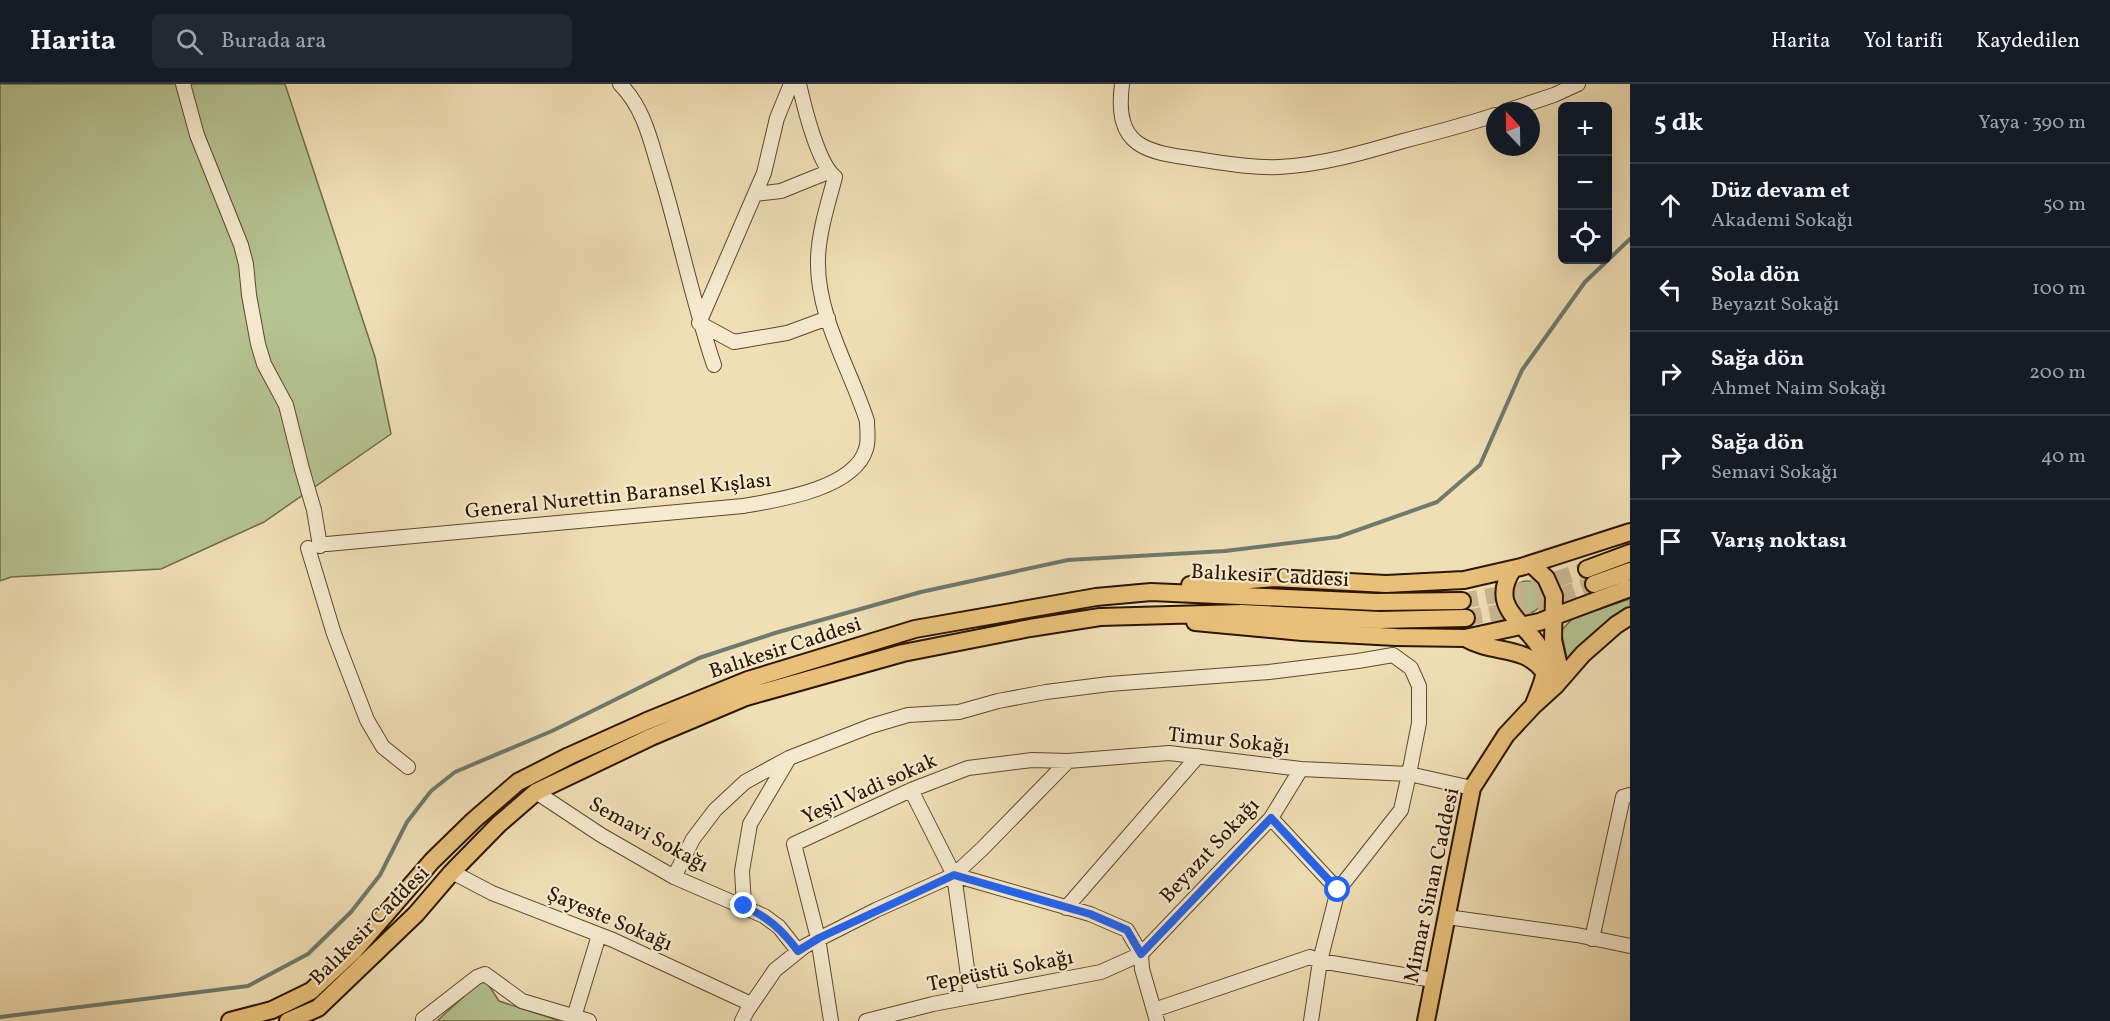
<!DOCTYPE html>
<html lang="tr">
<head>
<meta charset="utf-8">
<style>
  :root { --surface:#171b24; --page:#242831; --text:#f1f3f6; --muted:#9ea1a6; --line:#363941 }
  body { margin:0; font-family:Vollkorn,serif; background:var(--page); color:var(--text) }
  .controls { position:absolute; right:18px; top:18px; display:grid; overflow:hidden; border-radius:9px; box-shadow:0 6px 24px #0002 }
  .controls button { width:54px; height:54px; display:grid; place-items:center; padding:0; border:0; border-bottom:2px solid var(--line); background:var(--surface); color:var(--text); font:30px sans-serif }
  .compass { position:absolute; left:1486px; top:18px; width:54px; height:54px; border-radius:50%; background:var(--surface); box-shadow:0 6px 24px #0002; rotate:338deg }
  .stop { position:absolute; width:18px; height:18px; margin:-14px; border:4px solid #2563eb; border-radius:50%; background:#fff }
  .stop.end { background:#2563eb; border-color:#fff; box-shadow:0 2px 6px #0008 }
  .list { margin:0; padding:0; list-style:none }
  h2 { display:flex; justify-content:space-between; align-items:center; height:78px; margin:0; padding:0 24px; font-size:26px }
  h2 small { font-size:20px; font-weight:400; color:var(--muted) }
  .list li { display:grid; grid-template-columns:39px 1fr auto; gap:18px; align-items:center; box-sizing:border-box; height:84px; padding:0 24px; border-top:2px solid var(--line) }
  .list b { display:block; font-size:22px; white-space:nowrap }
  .list p { margin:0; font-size:20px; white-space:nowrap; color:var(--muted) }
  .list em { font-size:20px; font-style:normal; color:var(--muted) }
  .icon { flex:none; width:33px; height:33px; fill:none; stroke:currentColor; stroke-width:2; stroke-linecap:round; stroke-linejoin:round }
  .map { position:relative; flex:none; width:1630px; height:937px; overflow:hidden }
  header { display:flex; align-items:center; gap:36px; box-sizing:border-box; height:84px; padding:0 30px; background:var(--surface); border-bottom:2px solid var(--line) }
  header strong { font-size:28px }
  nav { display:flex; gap:33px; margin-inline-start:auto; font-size:21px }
  .search { width:420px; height:54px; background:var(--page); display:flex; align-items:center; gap:15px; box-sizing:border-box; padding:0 21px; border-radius:9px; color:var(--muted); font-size:22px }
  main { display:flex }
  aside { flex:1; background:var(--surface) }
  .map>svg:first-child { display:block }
  .green { fill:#b5c391; stroke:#716c48; stroke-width:1.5 }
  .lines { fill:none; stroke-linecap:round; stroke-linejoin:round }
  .stream { stroke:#6f796c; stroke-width:4 }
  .major-tunnel { stroke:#c9b791; stroke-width:16; stroke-dasharray:16 8; stroke-linecap:butt }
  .minor-casing { stroke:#5e482d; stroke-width:16 }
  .major-casing { stroke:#2d1500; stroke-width:20 }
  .minor { stroke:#f5eacf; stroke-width:14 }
  .major { stroke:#e8c07a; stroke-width:16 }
  .route { stroke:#2563eb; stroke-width:8 }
  .labels { text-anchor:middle; stroke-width:4.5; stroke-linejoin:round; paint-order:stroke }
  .street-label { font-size:21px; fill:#2d1500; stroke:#f5eacf }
</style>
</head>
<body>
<header>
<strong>Harita</strong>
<div class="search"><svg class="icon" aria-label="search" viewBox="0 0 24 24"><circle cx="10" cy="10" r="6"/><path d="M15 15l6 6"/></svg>Burada ara</div>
<nav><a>Harita</a><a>Yol tarifi</a><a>Kaydedilen</a></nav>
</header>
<main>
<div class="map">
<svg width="1630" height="937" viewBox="0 0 1630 937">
  <rect width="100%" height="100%" fill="#f0dfb5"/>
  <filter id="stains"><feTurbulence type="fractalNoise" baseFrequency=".00333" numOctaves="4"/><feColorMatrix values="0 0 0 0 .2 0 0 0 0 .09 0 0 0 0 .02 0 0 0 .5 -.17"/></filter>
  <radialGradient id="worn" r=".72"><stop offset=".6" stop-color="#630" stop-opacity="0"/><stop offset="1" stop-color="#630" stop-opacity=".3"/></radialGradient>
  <path class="green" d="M0,0h285l90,273 16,77 -127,88 -103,47 -150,8 -11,4z
    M1511 513a16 16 0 1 1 32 0a16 16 0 1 1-32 0Z
    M1630,515v10l-62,54 -7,-32 12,-13z
    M484,894l15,23 61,20h-123z"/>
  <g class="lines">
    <path class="stream" d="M0,933l248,-31 60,-32 43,-42 29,-37 27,-53 24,-31 24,-19 97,-41 147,-73 76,-25 146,-41 147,-32 157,-9 113,-14 99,-35 43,-37 42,-95 63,-88 45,-43"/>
    <path class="major-tunnel" d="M1462,517l62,-11 63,-21
      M1466,534l62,-11 66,-23"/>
    <g class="minor-casing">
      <path id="minor" d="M183,0l14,51 44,110 5,19 3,31 9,49 6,20 22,41 16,64 12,41 6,36
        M620,0c25,25 31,59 41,91 19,63 32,128 53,190
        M791,0l-14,34 -13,55 -65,150 35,19 53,-9 41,-15
        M1122,0c-8,63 23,68 75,75 27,4 55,9 82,8 42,-2 83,-14 124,-26 31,-8 62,-16 92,-26
        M1506,27l48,-16 24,-11
        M755,110l26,-3 47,-19
        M327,460l416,-38c35,-6 111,-17 123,-57 3,-9 1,-18 1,-28 -17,-53 -51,-106 -49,-163 1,-27 10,-54 17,-81 -17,-13 -31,-71 -36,-93
        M308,464l26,86 33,86 16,27 25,20
        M911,706l43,85 17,122
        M536,708l65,43 73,42 90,39 15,11 19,24
        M1271,734l67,72
        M452,788l40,21 121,47 138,64
        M954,791l28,-26 86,-88 101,-8 132,16 108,5 63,14
        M674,793l19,-38 22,-29 30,-28 44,-24 82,-32 37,-11 51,-3 39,-11 48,-9 63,-8 160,-12 89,-11 35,-6 18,13 8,18v37l-10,51 -8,36 -63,80 -18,71 -9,60
        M744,822l-2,-35 8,-47 38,-64
        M1066,824l132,-152
        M1447,833l130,18 53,11
        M1592,855l31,-142 7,-2
        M1154,926l156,-53 10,4 113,19
        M574,933l25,-82
        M423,935l54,-42 8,-3 37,27 67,20
        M742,937l5,-10 28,-41 30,-24 71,-36 78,-35 136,39 37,16 14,24 1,15 15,52
        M831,937l-13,-83 -24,-94 117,-54 57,-22 64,-8 36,1
        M866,937l67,-17 168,-32 40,-18 130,-136 30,-49"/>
    </g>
    <g class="major-casing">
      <path id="major" d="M1531,480l15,14 8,18 -1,44 7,31 -4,14
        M1513,485c-30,45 27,57 32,94 1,14 -6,28 -11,41
        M1587,485l43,-16
        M1594,500l36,-13
        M1190,501l84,-7 112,6 78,-4 57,-13 109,-35
        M1195,538l107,10 94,5 69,1 74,-16 91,-34
        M1465,554c28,17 60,6 80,35
        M230,937l42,-11 39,-19 42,-39 79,-91 42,-41 44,-38 51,-26 78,-35 101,-41 167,-51 181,-32 55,-5 225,10 86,-1
        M288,937l30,-13 98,-94 36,-42 47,-48 37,-32 115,-55 95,-40 157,-44 127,-25 70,-11 142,-4 138,7 86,-2
        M1426,937l46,-233 34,-53 28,-30 22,-20 27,-31 33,-29 14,-9"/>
    </g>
    <use href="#minor" class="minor"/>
    <use href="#major" class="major"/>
  </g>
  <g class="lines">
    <path class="route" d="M744,822c25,12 37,23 54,45l21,-13 135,-63 136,39 37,16 14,24 130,-136 67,72"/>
  </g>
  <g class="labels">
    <g class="street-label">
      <text transform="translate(618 411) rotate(-6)" y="7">General Nurettin Baransel Kışlası</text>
      <text transform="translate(1270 491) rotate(3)" y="7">Balıkesir Caddesi</text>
      <text transform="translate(785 563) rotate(-18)" y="7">Balıkesir Caddesi</text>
      <text transform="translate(1229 656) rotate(6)" y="7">Timur Sokağı</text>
      <text transform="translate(869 704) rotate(-24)" y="7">Yeşil Vadi sokak</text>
      <text transform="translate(649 750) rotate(29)" y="7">Semavi Sokağı</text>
      <text transform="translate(1209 766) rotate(-47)" y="7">Beyazıt Sokağı</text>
      <text transform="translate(1431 801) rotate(-78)" y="7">Mimar Sinan Caddesi</text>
      <text transform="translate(610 834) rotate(23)" y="7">Şayeste Sokağı</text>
      <text transform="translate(369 841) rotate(-45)" y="7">Balıkesir Caddesi</text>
      <text transform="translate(1000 886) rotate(-11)" y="7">Tepeüstü Sokağı</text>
    </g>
  </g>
  <rect width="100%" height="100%" filter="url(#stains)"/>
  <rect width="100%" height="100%" fill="url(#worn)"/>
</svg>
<div class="controls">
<button>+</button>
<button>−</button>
<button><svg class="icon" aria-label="locate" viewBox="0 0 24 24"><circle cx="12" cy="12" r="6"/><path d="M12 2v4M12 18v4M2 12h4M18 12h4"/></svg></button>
</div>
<svg class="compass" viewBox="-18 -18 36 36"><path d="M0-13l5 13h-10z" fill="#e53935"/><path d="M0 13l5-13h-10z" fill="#9ea1a6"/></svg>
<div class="stop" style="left:1338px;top:806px"></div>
<div class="stop end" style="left:744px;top:822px"></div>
</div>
<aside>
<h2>5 dk<small>Yaya · 390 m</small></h2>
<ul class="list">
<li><svg class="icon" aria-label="ahead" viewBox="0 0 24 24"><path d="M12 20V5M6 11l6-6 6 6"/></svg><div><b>Düz devam et</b><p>Akademi Sokağı</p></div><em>50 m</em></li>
<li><svg class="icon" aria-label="left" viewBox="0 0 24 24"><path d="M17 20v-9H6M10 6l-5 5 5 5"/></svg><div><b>Sola dön</b><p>Beyazıt Sokağı</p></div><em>100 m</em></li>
<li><svg class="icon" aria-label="right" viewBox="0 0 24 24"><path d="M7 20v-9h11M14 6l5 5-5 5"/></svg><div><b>Sağa dön</b><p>Ahmet Naim Sokağı</p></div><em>200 m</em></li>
<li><svg class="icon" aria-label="right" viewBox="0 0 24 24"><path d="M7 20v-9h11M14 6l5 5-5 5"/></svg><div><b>Sağa dön</b><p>Semavi Sokağı</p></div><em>40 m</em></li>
<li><svg class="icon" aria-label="arrive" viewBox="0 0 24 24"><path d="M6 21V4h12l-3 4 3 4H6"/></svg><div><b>Varış noktası</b></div></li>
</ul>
</aside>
</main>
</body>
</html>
